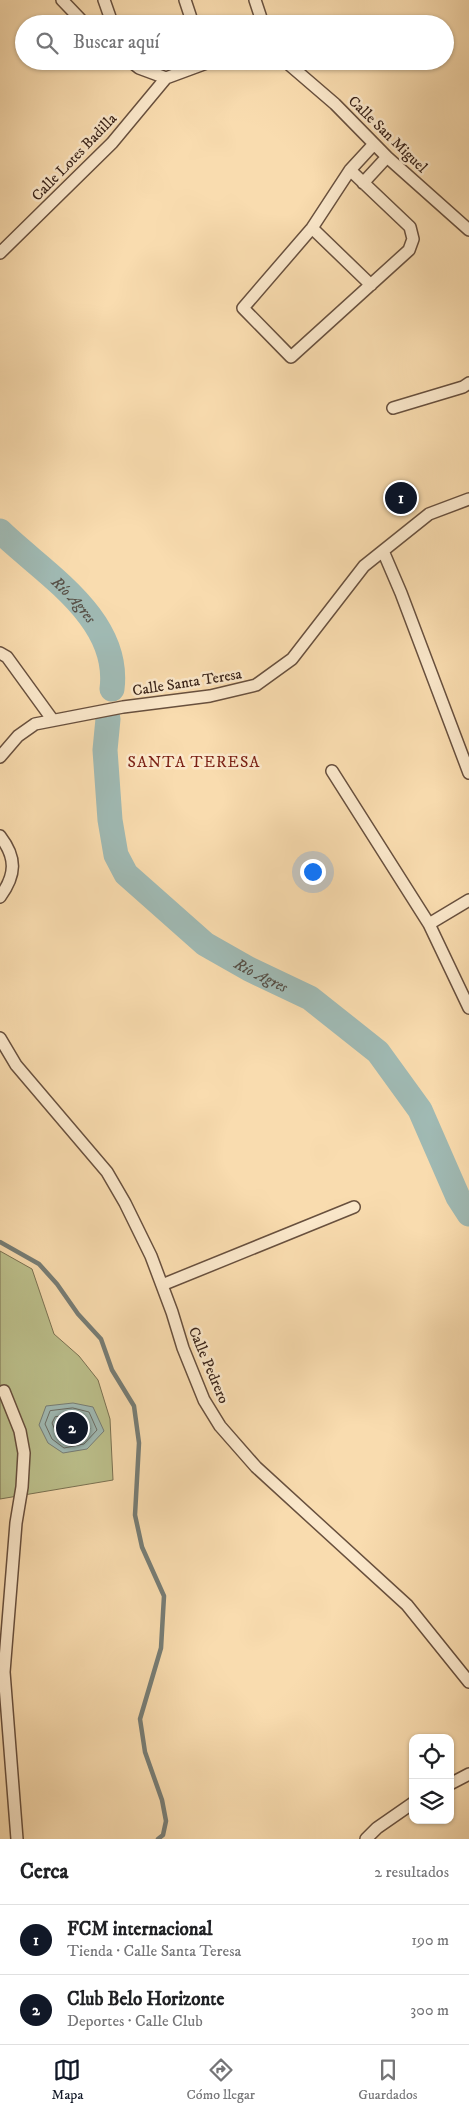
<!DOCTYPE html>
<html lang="es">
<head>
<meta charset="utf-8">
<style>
  :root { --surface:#fff; --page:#f6f6f6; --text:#202124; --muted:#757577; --line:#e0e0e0; --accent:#111827 }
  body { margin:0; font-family:"IM FELL DW Pica",serif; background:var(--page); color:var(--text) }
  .controls { position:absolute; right:15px; bottom:15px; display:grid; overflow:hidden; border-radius:10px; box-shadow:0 1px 4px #0004 }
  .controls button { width:45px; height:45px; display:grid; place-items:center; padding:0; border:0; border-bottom:1px solid var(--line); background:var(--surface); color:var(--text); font:25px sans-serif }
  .you { position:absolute; left:312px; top:871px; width:18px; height:18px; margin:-12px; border:4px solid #fff; border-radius:50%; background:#1a73e8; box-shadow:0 0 0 8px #1a73e833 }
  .badge { display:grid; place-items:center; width:32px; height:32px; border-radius:50%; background:var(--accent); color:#fff; font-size:16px; font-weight:700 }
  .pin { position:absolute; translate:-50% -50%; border:2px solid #fff; box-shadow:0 1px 5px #0006 }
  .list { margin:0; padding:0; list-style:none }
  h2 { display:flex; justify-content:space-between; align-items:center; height:65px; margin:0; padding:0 20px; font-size:21px }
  h2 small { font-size:16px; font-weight:400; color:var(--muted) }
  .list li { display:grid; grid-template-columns:32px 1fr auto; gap:15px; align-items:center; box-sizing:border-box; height:70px; padding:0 20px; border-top:1px solid var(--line) }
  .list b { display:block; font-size:19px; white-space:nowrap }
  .list p { margin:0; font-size:16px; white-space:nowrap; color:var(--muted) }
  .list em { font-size:16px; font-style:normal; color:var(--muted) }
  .icon { flex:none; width:28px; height:28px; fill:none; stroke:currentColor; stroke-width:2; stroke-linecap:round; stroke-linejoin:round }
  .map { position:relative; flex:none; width:469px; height:1839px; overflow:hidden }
  .search { position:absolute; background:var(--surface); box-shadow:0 1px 4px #0004; left:15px; right:15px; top:15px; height:55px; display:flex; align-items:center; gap:12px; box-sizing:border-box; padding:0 18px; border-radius:28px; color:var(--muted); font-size:19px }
  .sheet { height:205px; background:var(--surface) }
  nav { display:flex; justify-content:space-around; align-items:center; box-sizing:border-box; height:70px; border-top:1px solid var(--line); background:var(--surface); font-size:14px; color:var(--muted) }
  nav a { display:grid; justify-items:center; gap:2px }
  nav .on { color:var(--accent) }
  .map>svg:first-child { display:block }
  .green { fill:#bcc08c; stroke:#7a7152 }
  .water { fill:#a0bab4; stroke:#767d76 }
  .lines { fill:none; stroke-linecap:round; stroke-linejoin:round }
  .shore { stroke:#6c6e66; stroke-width:1 }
  .stream { stroke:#767d76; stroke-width:4.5 }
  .river { stroke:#a0bab4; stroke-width:25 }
  .minor-casing { stroke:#68503e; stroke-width:14 }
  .minor { stroke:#fbe8cb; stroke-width:11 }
  .labels { text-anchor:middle; stroke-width:5; stroke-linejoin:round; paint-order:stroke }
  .street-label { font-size:15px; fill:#382218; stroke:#fbe8cb }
  .water-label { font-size:16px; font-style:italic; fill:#575047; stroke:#fbe8cb }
  .neighbourhood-label { font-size:16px; letter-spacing:1px; fill:#7a1f14; stroke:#fbe8cb }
</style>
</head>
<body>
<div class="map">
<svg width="469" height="1839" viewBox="0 0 469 1839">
  <rect width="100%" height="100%" fill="#f9dcaf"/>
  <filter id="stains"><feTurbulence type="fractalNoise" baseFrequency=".004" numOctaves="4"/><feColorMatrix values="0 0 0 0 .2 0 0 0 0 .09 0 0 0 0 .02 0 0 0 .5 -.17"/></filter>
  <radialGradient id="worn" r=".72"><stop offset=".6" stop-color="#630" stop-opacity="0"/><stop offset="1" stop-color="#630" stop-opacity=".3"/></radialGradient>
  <path class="green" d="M0,1251l32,18 22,65 25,22 19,24 12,39 3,61 -113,19z"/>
  <path class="water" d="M73,1403l20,4 11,24 -17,18 -24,4 -15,-10 -9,-18 7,-19z"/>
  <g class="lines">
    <path class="shore" d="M73,1408l16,4 8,18 -13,14 -20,4 -12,-9 -7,-15 5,-13z
      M73,1415l12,2 5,12 -9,9 -16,3 -8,-6 -5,-12 3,-6z"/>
    <path class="stream" d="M0,1242l39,22 18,20 21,30 23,25 11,31 22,36 5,37 -4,72 7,32 22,49 -3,52 -21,71 5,33 17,48 4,21 -3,14 -5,4"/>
    <g class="river">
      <path id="s1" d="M0,531c43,42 121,87 112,158"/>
      <path id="s2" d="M108,719l-3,31 5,70 6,35 10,19 79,70 44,25 61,29 68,54 42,58 38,87 11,17"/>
    </g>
    <g class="minor-casing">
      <path id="minor" d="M62,0l23,24
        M104,0l6,17
        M185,0l8,24
        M255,0l8,24
        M130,61l9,7 27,10 46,-17
        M285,61l50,43 52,53 82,73
        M350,170l60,57 3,12 -4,11 -118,107 -48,-49 69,-80 38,-58 24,-26
        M363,183l24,-26
        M312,228l59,57
        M0,253l112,-110 54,-65
        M393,408l70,-21 6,-4
        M383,551l18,42 68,180
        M0,653l7,4 45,62
        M0,757l18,-21 17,-12 88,-17 87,-11 46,-11 36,-26 72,-93 65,-52 40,-15
        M332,771l97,153 40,84
        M0,836c17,22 16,39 0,61
        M429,924l40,-24
        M0,1038l16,27 91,107 18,31 26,53 21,56 11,36 21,52 16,26 36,41 151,138 62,77
        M162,1285l192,-78
        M4,1391l16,40 4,22 -2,34 -6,36 -12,149 13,167
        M450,1784l19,-10
        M366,1839l11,-11 36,-25"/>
    </g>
    <use href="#minor" class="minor"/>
  </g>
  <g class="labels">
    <g class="street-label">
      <text transform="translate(388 134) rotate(44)" y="5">Calle San Miguel</text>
      <text transform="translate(74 157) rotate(-46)" y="5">Calle Lotes Badilla</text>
      <text transform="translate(187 682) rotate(-9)" y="5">Calle Santa Teresa</text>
      <text transform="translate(209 1365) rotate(67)" y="5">Calle Pedrero</text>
    </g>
    <g class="water-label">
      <text dy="6" stroke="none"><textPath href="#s1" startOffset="101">Río Agres</textPath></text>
      <text dy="6" stroke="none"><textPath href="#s2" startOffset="328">Río Agres</textPath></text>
    </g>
    <g class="neighbourhood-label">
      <text x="194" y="767">SANTA TERESA</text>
    </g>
  </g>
  <rect width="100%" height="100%" filter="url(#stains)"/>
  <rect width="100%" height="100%" fill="url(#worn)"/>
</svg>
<div class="controls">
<button><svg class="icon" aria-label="locate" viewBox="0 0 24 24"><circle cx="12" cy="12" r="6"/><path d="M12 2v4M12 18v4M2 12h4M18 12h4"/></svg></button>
<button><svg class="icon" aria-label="layers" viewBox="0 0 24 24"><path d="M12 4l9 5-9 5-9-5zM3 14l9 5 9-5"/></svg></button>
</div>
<div class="you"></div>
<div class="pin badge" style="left:401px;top:498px">1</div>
<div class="pin badge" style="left:72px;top:1428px">2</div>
<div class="search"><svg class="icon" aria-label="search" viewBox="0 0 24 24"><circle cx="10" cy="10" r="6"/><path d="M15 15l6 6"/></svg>Buscar aquí</div>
</div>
<section class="sheet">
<h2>Cerca<small>2 resultados</small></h2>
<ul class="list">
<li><span class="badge">1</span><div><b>FCM internacional</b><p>Tienda · Calle Santa Teresa</p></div><em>190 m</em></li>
<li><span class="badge">2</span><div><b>Club Belo Horizonte</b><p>Deportes · Calle Club</p></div><em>300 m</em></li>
</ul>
</section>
<nav>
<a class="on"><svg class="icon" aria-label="map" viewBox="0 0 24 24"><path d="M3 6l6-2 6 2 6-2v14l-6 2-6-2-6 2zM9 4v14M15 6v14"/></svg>Mapa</a>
<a><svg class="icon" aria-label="directions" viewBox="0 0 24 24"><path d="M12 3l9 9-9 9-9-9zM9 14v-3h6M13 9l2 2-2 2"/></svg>Cómo llegar</a>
<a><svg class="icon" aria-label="saved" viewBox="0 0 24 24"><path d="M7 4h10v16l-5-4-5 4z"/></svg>Guardados</a>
</nav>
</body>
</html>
